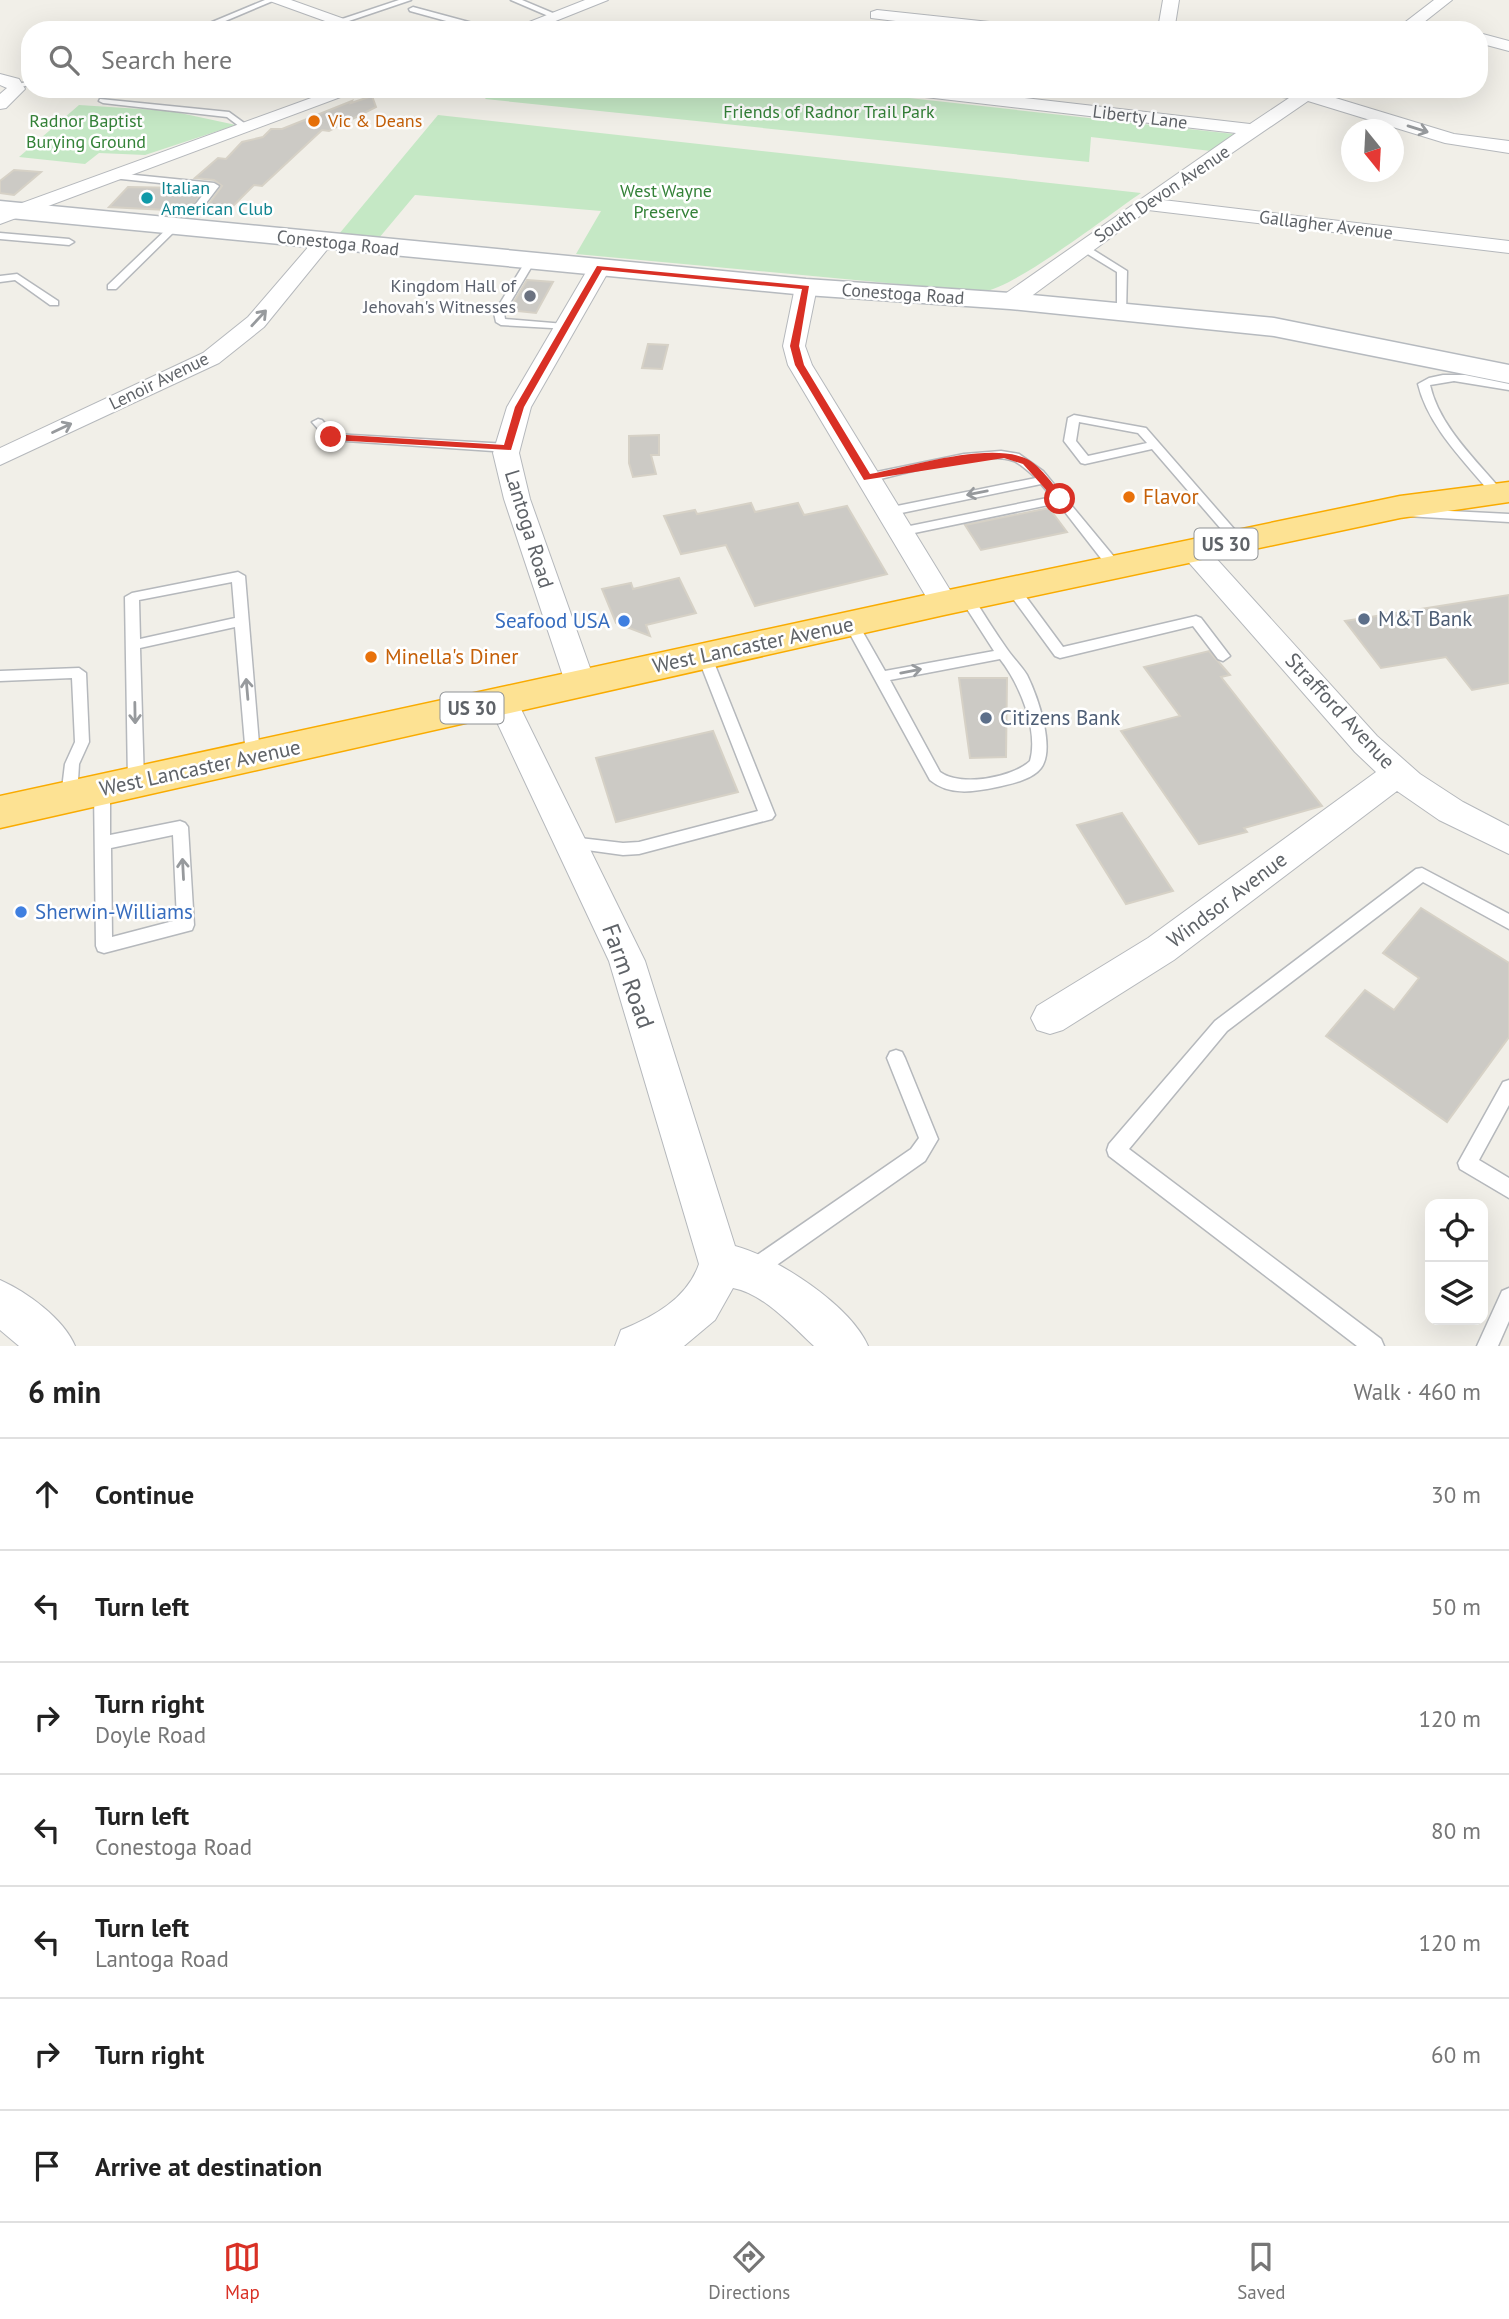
<!DOCTYPE html>
<html lang="en">
<head>
<meta charset="utf-8">
<style>
  :root { --surface:#fff; --page:#f2f2f2; --text:#222; --muted:#767676; --line:#e0e0e0; --accent:#d93025 }
  body { margin:0; font-family:"PT Sans",sans-serif; background:var(--page); color:var(--text) }
  .controls { position:absolute; right:21px; bottom:21px; display:grid; overflow:hidden; border-radius:14px; box-shadow:0 7px 28px #0002 }
  .controls button { width:63px; height:63px; display:grid; place-items:center; padding:0; border:0; border-bottom:2px solid var(--line); background:var(--surface); color:var(--text); font:35px sans-serif }
  .compass { position:absolute; left:1341px; top:119px; width:63px; height:63px; border-radius:50%; background:var(--surface); box-shadow:0 7px 28px #0002; rotate:162deg }
  .stop { position:absolute; width:21px; height:21px; margin:-16px; border:5px solid #d93025; border-radius:50%; background:#fff }
  .stop.end { background:#d93025; border-color:#fff; box-shadow:0 2px 7px #0008 }
  .list { margin:0; padding:0; list-style:none }
  h2 { display:flex; justify-content:space-between; align-items:center; height:91px; margin:0; padding:0 28px; font-size:30px }
  h2 small { font-size:23px; font-weight:400; color:var(--muted) }
  .list li { display:grid; grid-template-columns:46px 1fr auto; gap:21px; align-items:center; box-sizing:border-box; height:112px; padding:0 28px; border-top:2px solid var(--line) }
  .list b { display:block; font-size:26px; white-space:nowrap }
  .list p { margin:0; font-size:23px; white-space:nowrap; color:var(--muted) }
  .list em { font-size:23px; font-style:normal; color:var(--muted) }
  .icon { flex:none; width:38px; height:38px; fill:none; stroke:currentColor; stroke-width:2; stroke-linecap:round; stroke-linejoin:round }
  .map { position:relative; flex:none; width:1509px; height:1346px; overflow:hidden }
  .search { position:absolute; background:var(--surface); box-shadow:0 7px 28px #0002; left:21px; right:21px; top:21px; height:77px; display:flex; align-items:center; gap:18px; box-sizing:border-box; padding:0 24px; border-radius:28px; color:var(--muted); font-size:26px }
  .sheet { height:875px; background:var(--surface) }
  nav { display:flex; justify-content:space-around; align-items:center; box-sizing:border-box; height:98px; border-top:2px solid var(--line); background:var(--surface); font-size:19px; color:var(--muted) }
  nav a { display:grid; justify-items:center; gap:4px }
  nav .on { color:var(--accent) }
  .map>svg:first-child { display:block }
  .green { fill:#c5e8c5 }
  .building { fill:#cccac5; stroke:#d6d1c6; stroke-width:2 }
  .lines { fill:none; stroke-linecap:round; stroke-linejoin:round }
  .lane-casing { stroke:#b5b8bc; stroke-width:3 }
  .street-casing { stroke:#b5b8bc; stroke-width:2 }
  .secondary-casing { stroke:#b6babf; stroke-width:3 }
  .highway-casing { stroke:#f9ab00; stroke-width:3 }
  .lane { fill:#fff; fill-rule:evenodd }
  .street { fill:#fff; fill-rule:evenodd }
  .secondary { fill:#fff; fill-rule:evenodd }
  .highway { fill:#fde293; fill-rule:evenodd }
  .oneway { stroke:#979a9d }
  .route { fill:#d93025 }
  .food-dot { fill:#e8710a; stroke:#fff; stroke-width:2.5 }
  .culture-dot { fill:#0f9aa8; stroke:#fff; stroke-width:2.5 }
  .worship-dot { fill:#6b7280; stroke:#fff; stroke-width:2.5 }
  .service-dot { fill:#5c6f8a; stroke:#fff; stroke-width:2.5 }
  .shop-dot { fill:#3f7fe0; stroke:#fff; stroke-width:2.5 }
  .labels { text-anchor:middle; stroke-width:5; stroke-linejoin:round; paint-order:stroke }
  .far-park-label { font-size:18px; fill:#348238; stroke:#fff }
  .far-street-label { font-size:18px; fill:#5f6368; stroke:#fff }
  .far-food-label { font-size:18px; fill:#c56008; stroke:#fff; text-anchor:start }
  .far-culture-label { font-size:18px; fill:#0d838f; stroke:#fff; text-anchor:start }
  .far-worship-label { font-size:18px; fill:#5b616d; stroke:#fff; text-anchor:end }
  .shield { fill:#fff; stroke:#8f9295; stroke-width:2 }
  .shield-label { font-size:19px; font-weight:bold; fill:#5f6368 }
  .food-label { font-size:21px; fill:#c56008; stroke:#fff; text-anchor:start }
  .street-label { font-size:21px; fill:#5f6368; stroke:#fff }
  .service-label { font-size:21px; fill:#4e5e75; stroke:#fff; text-anchor:start }
  .shop-label { font-size:21px; fill:#366cbe; stroke:#fff; text-anchor:end }
  .near-street-label { font-size:24px; fill:#5f6368; stroke:#fff }
</style>
</head>
<body>
<div class="map">
<svg width="1509" height="1346" viewBox="0 0 1509 1346">
  <rect width="100%" height="100%" fill="#f1efe8"/>
  <path class="green" d="M494,89h333l407,45 -23,17 -120,-14 -2,25 -604,-63z
    M79,105l92,6 65,14 -91,30 -46,-2 -14,11 -66,-7z
    M438,115l703,78c-35,24 -122,92 -158,99l-407,-38 25,-43 -186,-16 -36,43 -40,-4z"/>
  <path class="building" d="M372,96l4,11 -47,24 -7,-1 -60,56 -8,-1 -26,26 -22,-3 16,-22 -8,-6 -19,-2 23,-20 8,1 16,-17 21,-5 8,-8h11l70,-28 -1,2z
    M14,170l27,2 -27,23 -14,-2v-12z
    M128,187l56,1 19,2 -10,17 -21,-3 -5,6 -58,-3z
    M527,280l26,2 -17,31 -27,-3z
    M648,344l20,1 -6,24 -20,-1z
    M659,435v20h-8l5,19 -23,3 -4,-14v-27z
    M751,503l4,9 43,-9 6,12 43,-9 40,68 -132,32 -29,-61 -45,9 -17,-38 31,-6 2,4z
    M1049,508l18,24 -86,18 -16,-25z
    M679,578l17,35 -50,12 4,11 -34,-13 -14,-34 29,-6 2,6z
    M1509,595v88l-37,7 -26,-33 -65,11 -36,-47z
    M1209,651l21,24 -9,2 101,129 -78,22 3,4 -48,12 -78,-113 59,-15 -36,-49z
    M959,678h48l-1,79 -36,1z
    M713,731l25,61 -122,30 -20,-64z
    M1122,813l51,78 -47,13 -49,-79z
    M1421,908l88,55v74l-62,85 -121,-86 39,-46 29,20 25,-32 -36,-25z"/>
  <g class="lines">
    <g class="lane-casing">
      <path id="lane" d="M265,0h10l-71,30h-11z
        M399,0h12l-68,23 -7,-2z
        M511,0h11l38,16 -7,2z
        M413,7l78,21 1,2h-13l-69,-19 -1,-2z
        M30,81v4l-15,3 -4,-2z
        M100,99l129,13 22,16 -7,2 -17,-13 -124,-14 -4,-2z
        M115,173l99,10 5,3 -16,21 -3,1 -5,-3 13,-17 -96,-10 -2,-2z
        M172,224l8,2 -64,63h-8v-4z
        M0,233l69,6 5,3 -5,3 -69,-6z
        M1081,246h6l40,25 -1,43h-8l-1,-2v-40l-36,-22z
        M527,259l8,2 -31,52 1,6 60,5 5,3 -1,2 -68,-4 -5,-3 -2,-9z
        M17,274l41,27v4h-8l-35,-25 -15,2v-6z
        M1443,375h22l44,9v6l-55,-9 -24,4c9,41 47,76 72,106l2,3 -2,3h-8c-27,-33 -66,-70 -76,-113l11,-6z
        M1074,415l72,13 96,110 2,3 -2,3h-8l-82,-95 -67,15 -4,-1 -17,-22 4,-23zM1079,422l59,11 9,10 -59,13 -12,-15z
        M318,419l4,1 12,14 174,10 6,4 -6,4 -177,-12 -4,-1 -15,-17z
        M1001,451l18,3 24,17 77,93 1,3 -1,3h-10l-52,-67 -158,33 -6,-4 6,-4 152,-31 -11,-13 -154,32 -6,-4 6,-4 149,-30c-7,-6 -14,-13 -22,-17 -29,-12 -114,14 -147,21l-6,-4 6,-4 97,-20z
        M1410,509l99,5v8l-103,-6 -2,-3 2,-3z
        M238,572l7,4 15,180 -2,4h-10l-2,-4 -11,-129 -95,21 4,134 -3,4h-10l-3,-4 -3,-185 7,-4zM232,582l3,36 -95,21 -1,-39z
        M1013,585l5,1 45,61 133,-31 5,2 29,38 -7,5 -5,-2 -25,-33 -133,32 -5,-2 -49,-67z
        M967,594l5,1c11,18 23,37 35,54 6,9 14,16 20,26 10,20 29,73 14,93 -9,12 -31,16 -44,19 -24,5 -47,9 -67,-7l-86,-157 2,-3h10l29,51 109,-20 -34,-53zM1000,659c19,24 39,71 30,102 -18,17 -70,26 -90,11l-50,-92z
        M704,650l7,5 64,160 -3,4 -133,35 -16,1 -58,-8 -2,-4 2,-4 6,-2 52,6 16,-1 119,-31 -61,-156z
        M79,668l7,5 3,69 -10,22 -2,33 -3,4h-10l-3,-4 4,-33 10,-22 -3,-64 -72,3v-10z
        M102,783l5,2 3,4v46l70,-14 5,2 3,4 6,98 -2,5 -88,23 -6,-2 -2,-5 -2,-157 3,-4zM173,835l4,85 -65,17 -1,-89z
        M1422,868l87,46v15l-86,-47 -196,149 -98,118 252,190 3,7h-27l-248,-190 -2,-6 2,-6 106,-123 201,-152z
        M896,1050l6,2 3,6 33,81 -13,22 -164,115 -7,3 -7,-3 -3,-7 3,-7 164,-113 8,-11 -32,-80 3,-6z
        M1509,1080v25l-30,55 30,18v20l-49,-29 -2,-6 45,-81z
        M1509,1288v33l-11,25h-21l25,-55z"/>
    </g>
    <g class="street-casing">
      <path id="street" d="M267,0h24l84,30h-25z
        M585,0h23l-75,30h-24z
        M1163,0h16l-4,25 -5,5h-20l9,-7z
        M1434,0h18l-38,30h-19z
        M877,10l141,15 8,5h-56l-99,-12v-6z
        M1479,33l30,8v10l-30,-8z
        M0,74l19,5 6,10 -19,19 -6,1v-15l7,-6 -7,-3z
        M336,89h26l-362,135v-13z
        M890,89h57l303,35 39,-26 -27,-4 -9,-5h70l-4,4 135,41 55,7v12l-64,-10 -137,-42 -145,99 346,41v12l-361,-43 -130,96h-16l-3,-5 3,-5 234,-163 -337,-39z
        M323,236l7,2 3,4 -3,4 -66,81 -45,36 -219,102v-17l203,-95 45,-36 68,-79z
        M600,261l11,6 -80,140 -12,46 11,46 65,183 -4,8 -11,3 -11,-3 -4,-8 -61,-183 -11,-46 14,-46 82,-140z
        M806,281l11,6 -12,59 7,19 146,238 -4,7 -10,2 -10,-2 -146,-245 -5,-19 12,-59z
        M1194,542l10,3 173,191 43,38 43,28 46,24v28l-70,-34 -42,-29 -223,169 -111,70 -13,4 -13,-4 -6,-12 6,-12 111,-68 228,-166 -21,-20 -171,-195 -4,-6 4,-6z
        M502,690l11,3 4,8 128,260 90,285c42,11 116,60 133,100h-54c-23,-21 -50,-52 -81,-58l-18,32 -31,26h-69l6,-16c32,-13 66,-31 78,-66l-90,-303 -122,-260 4,-8z
        M0,1280c27,12 64,39 75,66h-56l-19,-16z"/>
    </g>
    <g class="secondary-casing">
      <path id="secondary" d="M0,201l806,78 204,14 264,25 235,47v18l-235,-47 -264,-27 -204,-14 -806,-78z"/>
    </g>
    <g class="highway-casing">
      <path id="highway" d="M1509,482v20l-109,16 -456,97 -944,213v-32l944,-205 456,-95z"/>
    </g>
    <use href="#lane" class="lane"/>
    <use href="#street" class="street"/>
    <use href="#secondary" class="secondary"/>
    <use href="#highway" class="highway"/>
  </g>
  <defs><path id="oneway-shaft" d="M-6 0H5M1.5-3L5.5 0L1.5 3" fill="none" stroke-width="1.6" stroke-linecap="round" stroke-linejoin="round" transform="scale(1.75)"/></defs>
  <g class="oneway">
    <use href="#oneway-shaft" transform="translate(1418 129) rotate(17)"/>
    <use href="#oneway-shaft" transform="translate(259 318) rotate(-47)"/>
    <use href="#oneway-shaft" transform="translate(62 428) rotate(-25)"/>
    <use href="#oneway-shaft" transform="translate(977 493) rotate(169)"/>
    <use href="#oneway-shaft" transform="translate(911 671) rotate(-11)"/>
    <use href="#oneway-shaft" transform="translate(247 689) rotate(-95)"/>
    <use href="#oneway-shaft" transform="translate(135 713) rotate(89)"/>
    <use href="#oneway-shaft" transform="translate(183 869) rotate(-93)"/>
  </g>
  <path class="route" d="M597,266l212,20 -10,60 5,19 66,109c40,-7 122,-34 159,-14 12,7 27,28 36,39l-9,2 -33,-37 -19,-6 -140,22 -69,-115 -5,-19 12,-57 -200,-19 -78,137 -13,43 -180,-10 -5,-3 5,-3 173,11 11,-38z"/>
  <g class="food-dot">
    <circle cx="314" cy="121" r="7"/>
    <circle cx="1129" cy="497" r="7"/>
    <circle cx="371" cy="657" r="7"/>
  </g>
  <circle class="culture-dot" cx="147" cy="198" r="7"/>
  <circle class="worship-dot" cx="530" cy="296" r="7"/>
  <g class="service-dot">
    <circle cx="1364" cy="619" r="7"/>
    <circle cx="986" cy="718" r="7"/>
  </g>
  <g class="shop-dot">
    <circle cx="624" cy="621" r="7"/>
    <circle cx="21" cy="912" r="7"/>
  </g>
  <g class="labels">
    <g class="far-park-label">
      <text x="829" y="118">Friends of Radnor Trail Park</text>
      <text x="86" y="127">Radnor Baptist<tspan x="86" dy="21">Burying Ground</tspan></text>
      <text x="666" y="197">West Wayne<tspan x="666" dy="21">Preserve</tspan></text>
    </g>
    <g class="far-street-label">
      <text transform="translate(1140 117) rotate(7)" y="6">Liberty Lane</text>
      <text transform="translate(1162 194) rotate(-34)" y="6">South Devon Avenue</text>
      <text transform="translate(1326 225) rotate(7)" y="6">Gallagher Avenue</text>
      <text transform="translate(338 243) rotate(6)" y="6">Conestoga Road</text>
      <text transform="translate(903 294) rotate(4)" y="6">Conestoga Road</text>
      <text transform="translate(159 381) rotate(-26)" y="6">Lenoir Avenue</text>
    </g>
    <g class="far-food-label">
      <text x="328" y="127">Vic &amp; Deans</text>
    </g>
    <g class="far-culture-label">
      <text x="161" y="194">Italian<tspan x="161" dy="21">American Club</tspan></text>
    </g>
    <g class="far-worship-label">
      <text x="516" y="292">Kingdom Hall of<tspan x="516" dy="21">Jehovah's Witnesses</tspan></text>
    </g>
    <g class="shield">
      <rect x="1194.5" y="528.5" width="63" height="31" rx="5"/>
      <rect x="440.5" y="692.5" width="63" height="31" rx="5"/>
    </g>
    <g class="shield-label">
      <text x="1226" y="551">US 30</text>
      <text x="472" y="715">US 30</text>
    </g>
    <g class="food-label">
      <text x="1143" y="504">Flavor</text>
      <text x="385" y="664">Minella's Diner</text>
    </g>
    <g class="street-label">
      <text transform="translate(529 529) rotate(73)" y="7">Lantoga Road</text>
      <text transform="translate(753 645) rotate(-12)" y="7">West Lancaster Avenue</text>
      <text transform="translate(1340 711) rotate(47)" y="7">Strafford Avenue</text>
      <text transform="translate(200 768) rotate(-12)" y="7">West Lancaster Avenue</text>
      <text transform="translate(1227 900) rotate(-37)" y="7">Windsor Avenue</text>
    </g>
    <g class="service-label">
      <text x="1378" y="626">M&amp;T Bank</text>
      <text x="1000" y="725">Citizens Bank</text>
    </g>
    <g class="shop-label">
      <text x="610" y="628">Seafood USA</text>
      <text x="35" y="919" text-anchor="start">Sherwin-Williams</text>
    </g>
    <g class="near-street-label">
      <text transform="translate(628 976) rotate(70)" y="8">Farm Road</text>
    </g>
  </g>
</svg>
<div class="controls">
<button><svg class="icon" aria-label="locate" viewBox="0 0 24 24"><circle cx="12" cy="12" r="6"/><path d="M12 2v4M12 18v4M2 12h4M18 12h4"/></svg></button>
<button><svg class="icon" aria-label="layers" viewBox="0 0 24 24"><path d="M12 4l9 5-9 5-9-5zM3 14l9 5 9-5"/></svg></button>
</div>
<svg class="compass" viewBox="-18 -18 36 36"><path d="M0-13l5 13h-10z" fill="#e53935"/><path d="M0 13l5-13h-10z" fill="#767676"/></svg>
<div class="stop" style="left:1060px;top:499px"></div>
<div class="stop end" style="left:331px;top:437px"></div>
<div class="search"><svg class="icon" aria-label="search" viewBox="0 0 24 24"><circle cx="10" cy="10" r="6"/><path d="M15 15l6 6"/></svg>Search here</div>
</div>
<section class="sheet">
<h2>6 min<small>Walk · 460 m</small></h2>
<ul class="list">
<li><svg class="icon" aria-label="ahead" viewBox="0 0 24 24"><path d="M12 20V5M6 11l6-6 6 6"/></svg><div><b>Continue</b></div><em>30 m</em></li>
<li><svg class="icon" aria-label="left" viewBox="0 0 24 24"><path d="M17 20v-9H6M10 6l-5 5 5 5"/></svg><div><b>Turn left</b></div><em>50 m</em></li>
<li><svg class="icon" aria-label="right" viewBox="0 0 24 24"><path d="M7 20v-9h11M14 6l5 5-5 5"/></svg><div><b>Turn right</b><p>Doyle Road</p></div><em>120 m</em></li>
<li><svg class="icon" aria-label="left" viewBox="0 0 24 24"><path d="M17 20v-9H6M10 6l-5 5 5 5"/></svg><div><b>Turn left</b><p>Conestoga Road</p></div><em>80 m</em></li>
<li><svg class="icon" aria-label="left" viewBox="0 0 24 24"><path d="M17 20v-9H6M10 6l-5 5 5 5"/></svg><div><b>Turn left</b><p>Lantoga Road</p></div><em>120 m</em></li>
<li><svg class="icon" aria-label="right" viewBox="0 0 24 24"><path d="M7 20v-9h11M14 6l5 5-5 5"/></svg><div><b>Turn right</b></div><em>60 m</em></li>
<li><svg class="icon" aria-label="arrive" viewBox="0 0 24 24"><path d="M6 21V4h12l-3 4 3 4H6"/></svg><div><b>Arrive at destination</b></div></li>
</ul>
</section>
<nav>
<a class="on"><svg class="icon" aria-label="map" viewBox="0 0 24 24"><path d="M3 6l6-2 6 2 6-2v14l-6 2-6-2-6 2zM9 4v14M15 6v14"/></svg>Map</a>
<a><svg class="icon" aria-label="directions" viewBox="0 0 24 24"><path d="M12 3l9 9-9 9-9-9zM9 14v-3h6M13 9l2 2-2 2"/></svg>Directions</a>
<a><svg class="icon" aria-label="saved" viewBox="0 0 24 24"><path d="M7 4h10v16l-5-4-5 4z"/></svg>Saved</a>
</nav>
</body>
</html>
